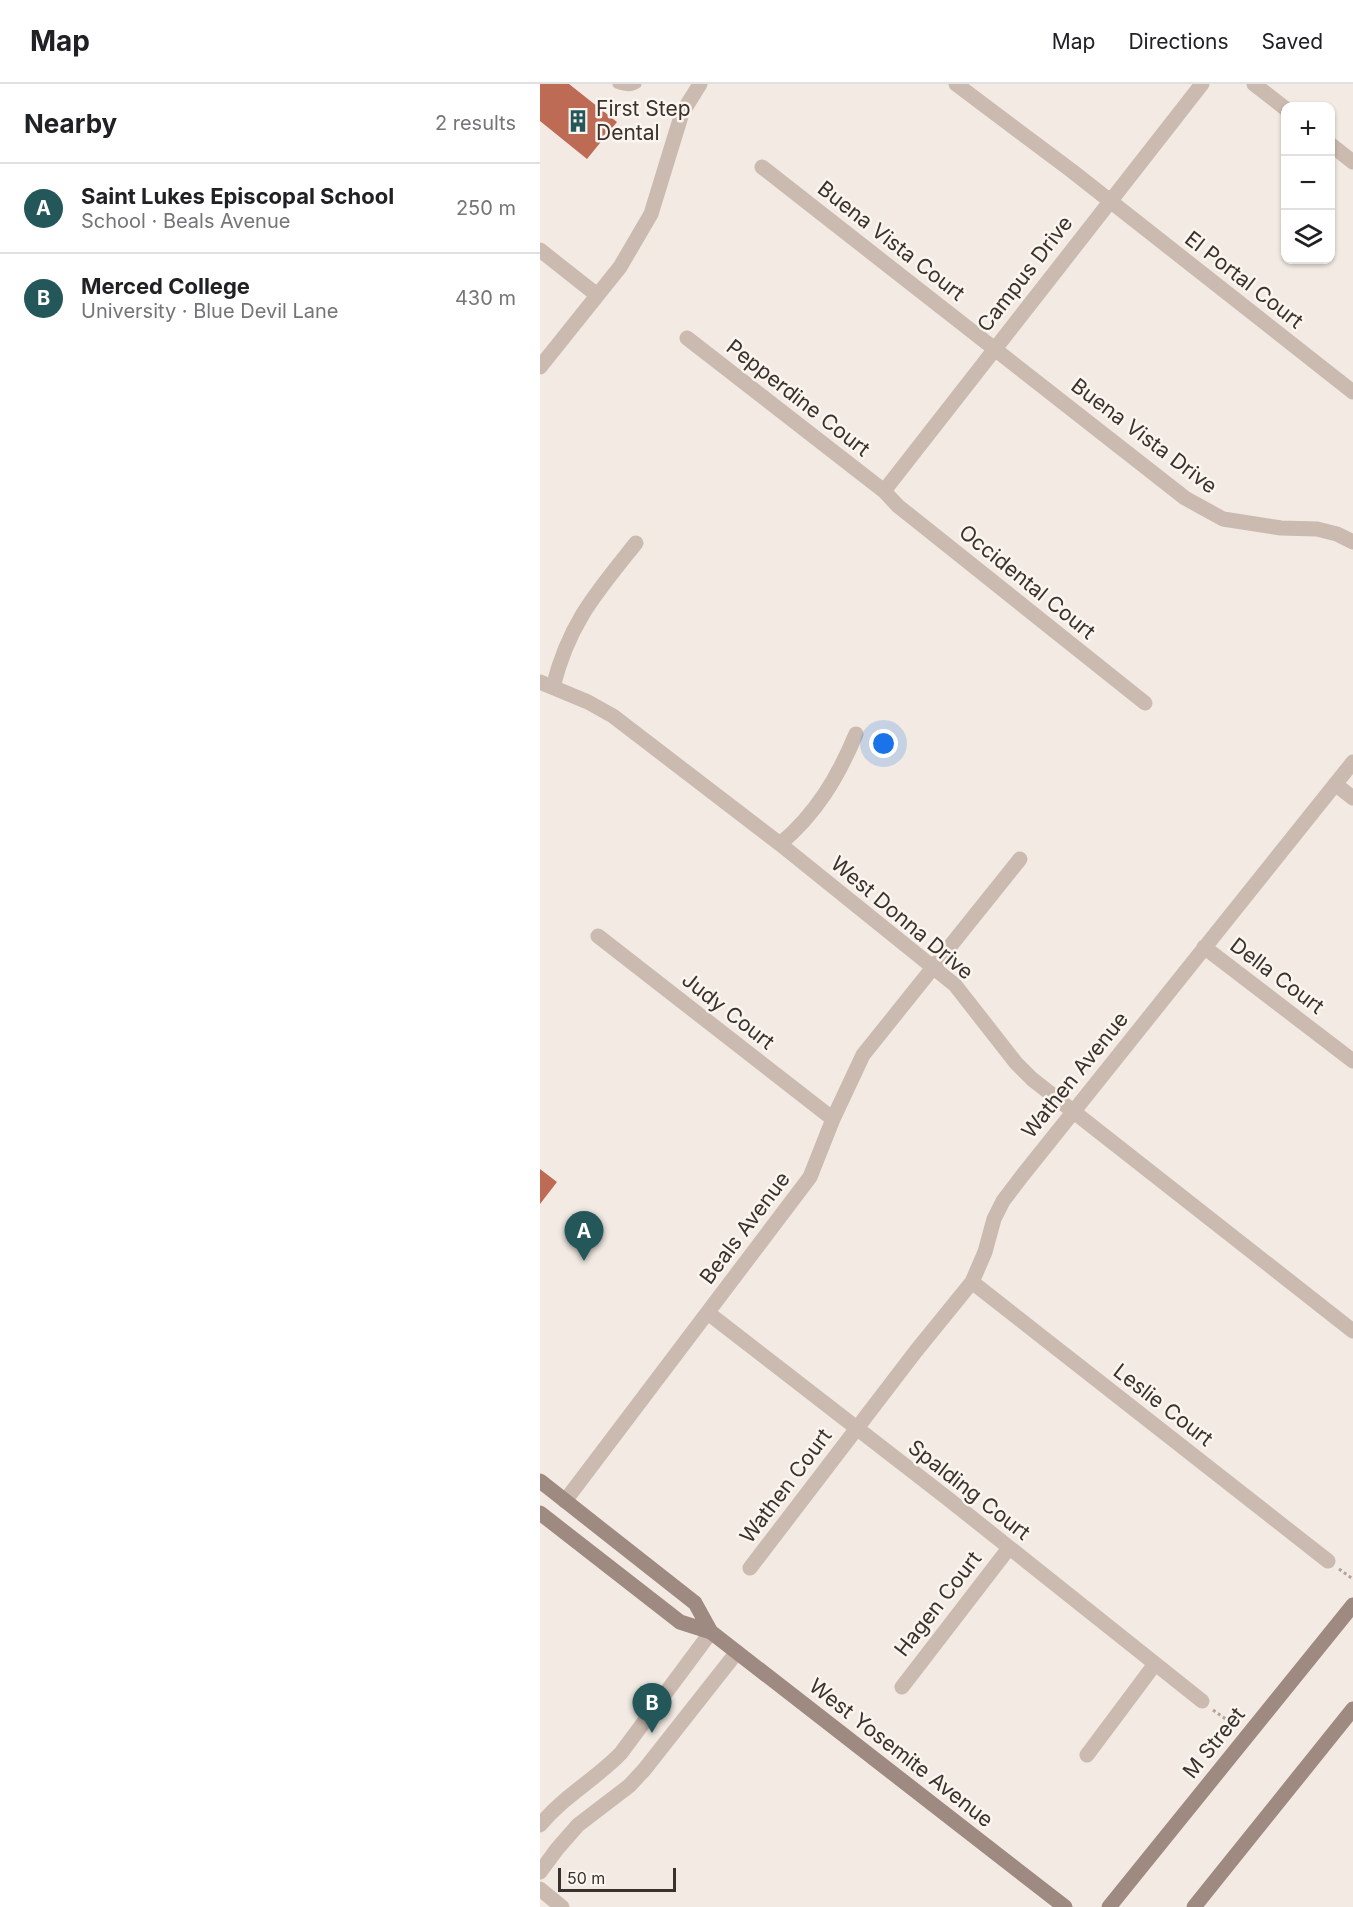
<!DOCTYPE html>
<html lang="en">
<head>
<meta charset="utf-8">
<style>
  :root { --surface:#fff; --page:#f6f6f6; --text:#202124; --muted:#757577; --line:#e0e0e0; --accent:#245759 }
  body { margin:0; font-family:Inter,sans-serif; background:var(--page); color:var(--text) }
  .controls { position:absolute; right:18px; top:18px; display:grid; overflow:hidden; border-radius:12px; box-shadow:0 2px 4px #0004 }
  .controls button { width:54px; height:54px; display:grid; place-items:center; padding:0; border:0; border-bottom:2px solid var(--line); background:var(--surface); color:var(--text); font:30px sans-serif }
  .scale { position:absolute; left:18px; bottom:15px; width:118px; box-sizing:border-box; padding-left:6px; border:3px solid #3a302c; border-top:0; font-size:16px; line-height:21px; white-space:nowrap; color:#3a302c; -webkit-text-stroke:4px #faf5ef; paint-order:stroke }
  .you { position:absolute; left:344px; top:660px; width:21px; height:21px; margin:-15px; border:4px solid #fff; border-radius:50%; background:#1a73e8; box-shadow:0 0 0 9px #1a73e833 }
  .badge { display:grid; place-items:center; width:39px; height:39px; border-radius:50%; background:var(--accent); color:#fff; font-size:20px; font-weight:700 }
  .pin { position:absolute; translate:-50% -50px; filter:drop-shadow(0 2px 3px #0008) }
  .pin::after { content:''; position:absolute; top:32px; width:21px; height:18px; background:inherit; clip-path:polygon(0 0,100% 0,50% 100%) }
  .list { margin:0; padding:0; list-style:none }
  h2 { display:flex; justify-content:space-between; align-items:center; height:78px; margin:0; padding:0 24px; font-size:26px }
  h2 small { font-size:20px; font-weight:400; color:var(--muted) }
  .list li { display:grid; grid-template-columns:39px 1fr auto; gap:18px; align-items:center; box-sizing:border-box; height:90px; padding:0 24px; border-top:2px solid var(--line) }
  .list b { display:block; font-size:22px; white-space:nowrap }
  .list p { margin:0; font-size:20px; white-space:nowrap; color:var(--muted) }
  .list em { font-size:20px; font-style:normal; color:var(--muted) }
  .icon { flex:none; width:33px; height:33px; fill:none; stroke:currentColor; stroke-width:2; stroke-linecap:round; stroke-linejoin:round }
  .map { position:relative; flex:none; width:813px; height:1823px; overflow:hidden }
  header { display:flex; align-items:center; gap:36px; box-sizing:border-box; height:84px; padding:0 30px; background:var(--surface); border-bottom:2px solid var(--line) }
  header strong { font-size:28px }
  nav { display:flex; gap:33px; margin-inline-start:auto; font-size:21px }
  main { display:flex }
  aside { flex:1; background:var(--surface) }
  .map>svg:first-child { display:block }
  .building { fill:#be6b55 }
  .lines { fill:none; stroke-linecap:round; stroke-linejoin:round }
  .path { stroke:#b6a499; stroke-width:3; stroke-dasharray:3 3; stroke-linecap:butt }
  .lane { stroke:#cabaaf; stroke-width:9 }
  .street { stroke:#cabaaf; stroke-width:15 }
  .secondary { stroke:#9e8a80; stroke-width:15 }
  .labels { text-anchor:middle; stroke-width:5; stroke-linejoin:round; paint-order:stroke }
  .poi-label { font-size:21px; fill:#3a302c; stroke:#faf5ef; text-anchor:start }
  .street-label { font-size:21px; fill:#3a302c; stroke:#faf5ef }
</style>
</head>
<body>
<header>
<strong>Map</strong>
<nav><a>Map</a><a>Directions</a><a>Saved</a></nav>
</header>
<main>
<aside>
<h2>Nearby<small>2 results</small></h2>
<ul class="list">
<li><span class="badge">A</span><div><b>Saint Lukes Episcopal School</b><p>School · Beals Avenue</p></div><em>250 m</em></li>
<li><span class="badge">B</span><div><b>Merced College</b><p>University · Blue Devil Lane</p></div><em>430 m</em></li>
</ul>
</aside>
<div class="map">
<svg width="813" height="1823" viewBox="0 0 813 1823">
  <rect width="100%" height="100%" fill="#f2eae3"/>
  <path class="building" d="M0,0h29l48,38 -30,37 -47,-38z
    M0,1085l17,13 -17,22z"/>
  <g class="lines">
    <path class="path" d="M799,1485l14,10
      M673,1626l24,17"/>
    <path class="lane" d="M77,0c7,3 14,4 20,0"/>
    <path class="street" d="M416,0l116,87 281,221
      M714,0l32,25
      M790,60l23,18
      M222,83l423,331 38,21 58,9 36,1 20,5 16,8
      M0,166l57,45
      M147,254l197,153 14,15 247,197
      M0,283l80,-100 31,-53 31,-101 18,-29
      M344,407l318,-407
      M0,598l48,20 25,14 167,128 175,141 61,78 16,16 321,252
      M13,603c16,-64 43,-94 83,-144
      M795,700l18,14
      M240,760c36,-30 58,-67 76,-110
      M58,852l235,183
      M664,863l149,114
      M432,1198l356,279
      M168,1229l239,185 255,203
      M25,1417l245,-324 23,-58 30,-64 157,-196
      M210,1484l166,-217 56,-69 13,-30 9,-33 9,-18 19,-25 331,-414
      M362,1603l107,-139
      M547,1671l68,-91
      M0,1741c25,-30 55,-45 81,-72l90,-121
      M0,1788l17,-23 21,-24 51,-39 15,-16 93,-118
      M0,1805l22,18"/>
    <path class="secondary" d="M0,1397l155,122 16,29
      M0,1429l140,109 31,10 354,275
      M569,1823l244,-302
      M654,1823l159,-198"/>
  </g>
  <defs>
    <g id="building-bare" transform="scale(1.8)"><path d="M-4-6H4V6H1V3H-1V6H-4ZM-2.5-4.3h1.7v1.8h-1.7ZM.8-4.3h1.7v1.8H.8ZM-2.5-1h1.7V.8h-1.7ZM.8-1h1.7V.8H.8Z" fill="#245759" stroke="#faf5ef" stroke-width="2.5" paint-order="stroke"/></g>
  </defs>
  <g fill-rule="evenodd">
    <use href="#building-bare" x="38" y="37"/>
  </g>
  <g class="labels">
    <g class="poi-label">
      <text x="56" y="32">First Step<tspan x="56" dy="24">Dental</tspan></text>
    </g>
    <g class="street-label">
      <text transform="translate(351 157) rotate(38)" y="7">Buena Vista Court</text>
      <text transform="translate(485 190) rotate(-52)" y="7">Campus Drive</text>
      <text transform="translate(704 196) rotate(38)" y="7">El Portal Court</text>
      <text transform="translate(258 314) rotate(38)" y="7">Pepperdine Court</text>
      <text transform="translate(604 352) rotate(37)" y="7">Buena Vista Drive</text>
      <text transform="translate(487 498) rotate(39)" y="7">Occidental Court</text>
      <text transform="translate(362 834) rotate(40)" y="7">West Donna Drive</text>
      <text transform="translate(737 892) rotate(37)" y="7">Della Court</text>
      <text transform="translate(188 927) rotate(38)" y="7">Judy Court</text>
      <text transform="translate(535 991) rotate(-51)" y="7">Wathen Avenue</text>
      <text transform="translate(205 1144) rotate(-53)" y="7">Beals Avenue</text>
      <text transform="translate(623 1321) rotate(38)" y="7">Leslie Court</text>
      <text transform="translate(246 1402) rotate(-53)" y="7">Wathen Court</text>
      <text transform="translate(429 1406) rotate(38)" y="7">Spalding Court</text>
      <text transform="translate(398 1520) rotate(-52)" y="7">Hagen Court</text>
      <text transform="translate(674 1659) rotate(-51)" y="7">M Street</text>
      <text transform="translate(361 1669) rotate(38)" y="7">West Yosemite Avenue</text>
    </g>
  </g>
</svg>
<div class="controls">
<button>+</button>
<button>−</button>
<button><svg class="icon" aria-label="layers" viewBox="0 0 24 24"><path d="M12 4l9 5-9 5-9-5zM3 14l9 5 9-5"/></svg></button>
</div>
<div class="scale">50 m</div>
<div class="you"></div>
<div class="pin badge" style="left:44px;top:1177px">A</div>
<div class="pin badge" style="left:112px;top:1649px">B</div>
</div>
</main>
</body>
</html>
